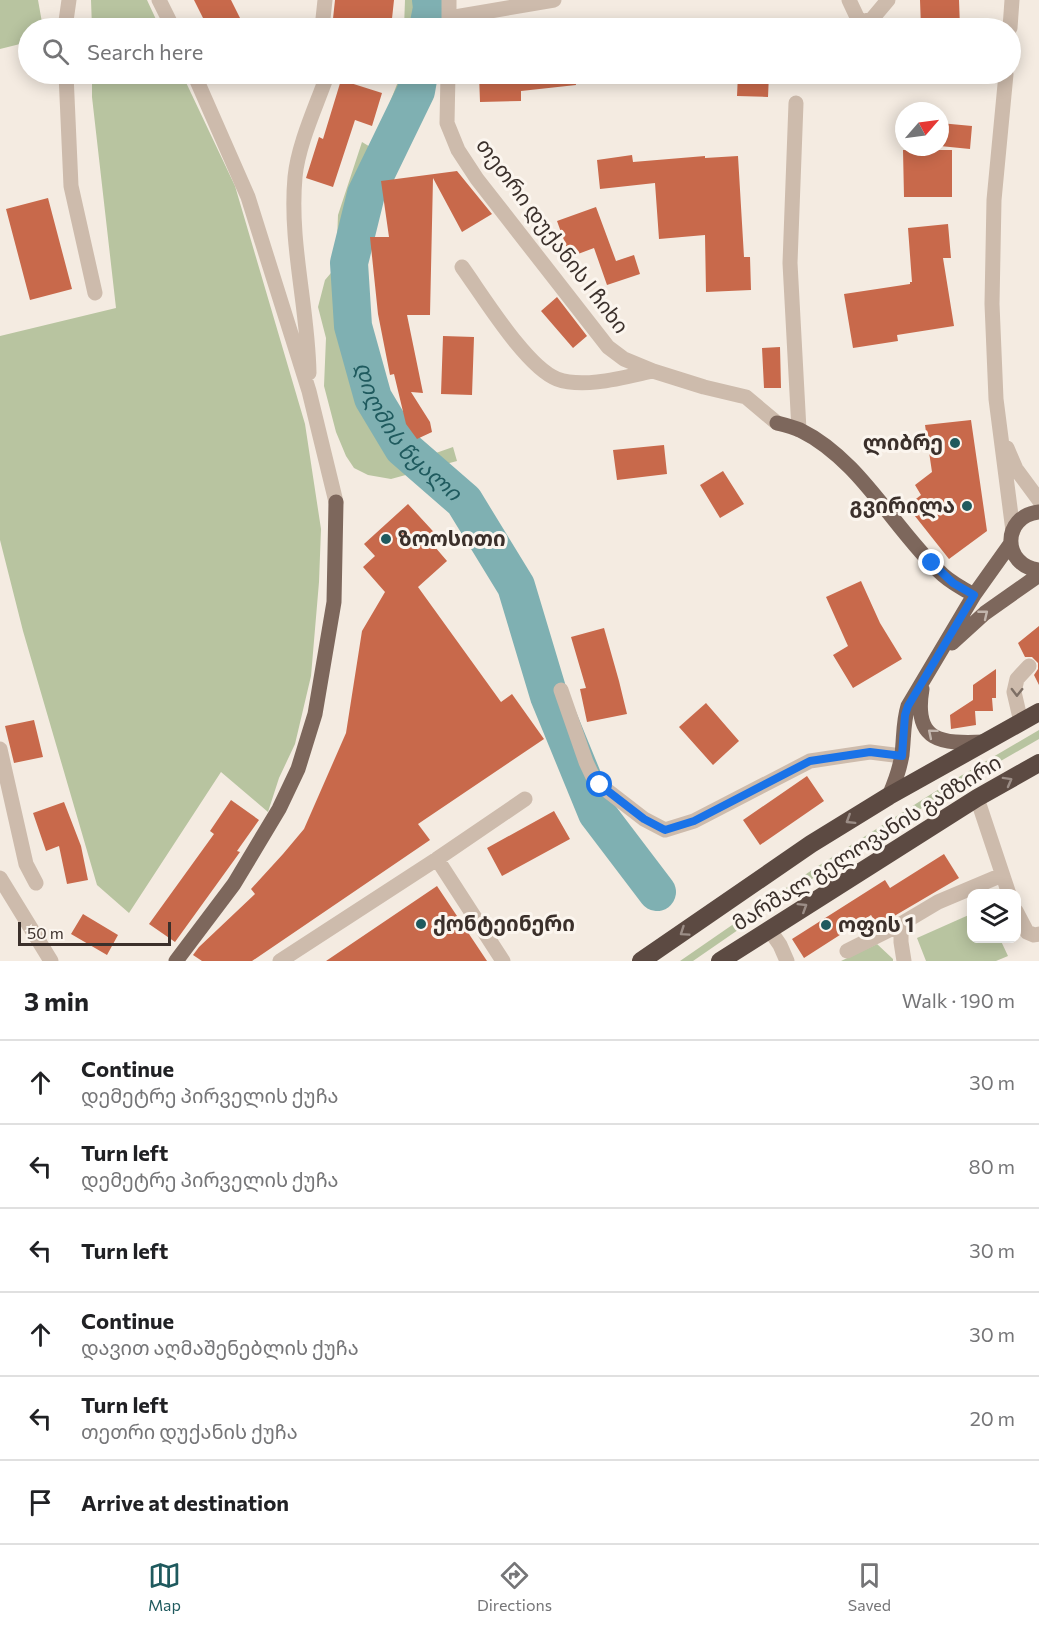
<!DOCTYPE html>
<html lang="en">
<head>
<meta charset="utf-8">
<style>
  :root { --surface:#fff; --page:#f2f2f2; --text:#202124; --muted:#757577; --line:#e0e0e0; --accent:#1f5a5e }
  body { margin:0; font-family:Commissioner,"Noto Sans Georgian",sans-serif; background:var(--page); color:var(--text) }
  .controls { position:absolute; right:18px; bottom:18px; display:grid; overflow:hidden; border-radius:12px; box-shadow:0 3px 15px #0003 }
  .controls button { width:54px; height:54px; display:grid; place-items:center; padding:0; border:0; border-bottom:2px solid var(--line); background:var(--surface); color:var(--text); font:30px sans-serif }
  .compass { position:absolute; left:895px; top:102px; width:54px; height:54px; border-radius:50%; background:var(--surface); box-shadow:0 3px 15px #0003; rotate:62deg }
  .scale { position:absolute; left:18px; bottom:15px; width:153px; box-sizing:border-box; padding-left:6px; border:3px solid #3b302b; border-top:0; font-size:16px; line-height:21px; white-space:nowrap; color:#3b302b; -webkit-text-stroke:4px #fbf5ee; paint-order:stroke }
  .stop { position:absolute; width:18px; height:18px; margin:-14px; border:4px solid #1a73e8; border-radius:50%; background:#fff }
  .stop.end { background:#1a73e8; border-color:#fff; box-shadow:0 2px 6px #0008 }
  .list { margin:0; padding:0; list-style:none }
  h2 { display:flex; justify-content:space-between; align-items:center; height:78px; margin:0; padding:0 24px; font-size:26px }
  h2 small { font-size:20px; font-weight:400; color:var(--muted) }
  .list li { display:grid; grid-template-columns:39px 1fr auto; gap:18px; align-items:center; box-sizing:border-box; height:84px; padding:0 24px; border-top:2px solid var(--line) }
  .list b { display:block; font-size:22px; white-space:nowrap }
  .list p { margin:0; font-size:20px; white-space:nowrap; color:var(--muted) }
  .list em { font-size:20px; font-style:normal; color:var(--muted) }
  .icon { flex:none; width:33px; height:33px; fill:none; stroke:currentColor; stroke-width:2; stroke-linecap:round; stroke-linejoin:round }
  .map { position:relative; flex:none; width:1039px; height:961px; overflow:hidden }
  .search { position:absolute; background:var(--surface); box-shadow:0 3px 15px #0003; left:18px; right:18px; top:18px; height:66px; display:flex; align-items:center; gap:15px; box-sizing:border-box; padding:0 21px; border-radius:33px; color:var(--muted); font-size:22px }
  .sheet { height:582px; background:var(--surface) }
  nav { display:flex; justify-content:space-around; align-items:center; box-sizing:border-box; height:84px; border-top:2px solid var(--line); background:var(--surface); font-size:16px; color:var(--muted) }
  nav a { display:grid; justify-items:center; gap:3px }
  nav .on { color:var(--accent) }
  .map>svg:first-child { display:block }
  .green { fill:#b8c4a0 }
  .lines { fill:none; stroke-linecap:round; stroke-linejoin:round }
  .river { stroke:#7fb0b2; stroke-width:38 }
  .building { fill:#c8694b }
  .minor { stroke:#cdbbac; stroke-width:15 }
  .major { stroke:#7d675c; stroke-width:15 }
  .highway { stroke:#5c4a42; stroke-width:18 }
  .oneway { stroke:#c2b5ac }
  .oneway2 { stroke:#7d6f65 }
  .oneway3 { stroke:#9c8e87 }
  .route { stroke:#1a73e8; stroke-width:8 }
  .poi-dot { fill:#1f5a5e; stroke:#fbf5ee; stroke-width:2 }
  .labels { text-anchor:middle; stroke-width:6; stroke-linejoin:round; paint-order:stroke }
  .street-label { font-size:21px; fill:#3b302b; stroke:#fbf5ee }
  .poi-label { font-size:21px; font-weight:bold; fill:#3b302b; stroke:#fbf5ee; text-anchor:start }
  .water-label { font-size:22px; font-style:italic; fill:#1f5a5e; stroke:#fbf5ee }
</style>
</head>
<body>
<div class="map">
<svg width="1039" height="961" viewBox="0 0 1039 961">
  <rect width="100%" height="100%" fill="#f4ebe1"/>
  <path class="green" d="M0,0h38l5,28h-15v14l-28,7z
    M91,0h56l13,28h-68z
    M405,0h38l-1,28h-38z
    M92,74h90l53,112 70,238 16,105 -2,53 -8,94 -16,68 -16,34 -11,34 -47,-40 -92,141 -32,-28 -74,-254 -23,-91v-204l116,-28 -24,-211z
    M401,74h29l-6,21 -40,78 -11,28 2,14 -12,23 8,126 22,46 27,39 13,5 20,-7 4,14 -66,18 -23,-4 -14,-7 -8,-12 -10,-24 -12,-46 2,-48 -8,-31 7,-27 11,-13 2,-52 24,-73 10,6z
    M1039,730v9l-87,50 -117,74 -142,98h-13l132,-91 135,-86z
    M971,914l1,25h28l8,17 -12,5h-70l-9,-23z
    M877,944l16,15v2h-52z"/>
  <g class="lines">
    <g class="river">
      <path d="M428,28l4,-20 -1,-8"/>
      <path id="s1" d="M419,74l-3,17 -50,103 -17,69 4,63 20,72 30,50 61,53 52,85 33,110 48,117 60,79"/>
    </g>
  </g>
  <path class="building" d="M194,0h37l14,28h-37z
    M335,0h59l-3,28h-59z
    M920,0h39l1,28h-39z
    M479,74h96l1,11 -55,6v10l-41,1z
    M738,74h31l-1,23 -31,-1z
    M341,80l41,13 -10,33 -17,-6 -22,67 -27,-9 13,-41 4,2z
    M940,123l32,3 -2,23 -30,-3z
    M903,150h49v47h-48z
    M632,155l1,7 72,-6v2l33,-2 6,101h6l1,33 -45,2 -1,-57 -46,4 -4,-56 -55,6 -3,-29z
    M457,171l35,43 -30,18 -29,-54 -3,137h-23l16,78 -12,-1 19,30 2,10 -15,7 -11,-15 -12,-50 -4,1 -12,-61 -8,-77h19l-8,-56z
    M48,198l24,91 -42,11 -24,-91z
    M596,207l20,54 18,-6 6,19 -33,11 -13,-37 -24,9 -13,-36z
    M948,224l3,34h-8l11,68 -57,9 1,6 -45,7 -9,-54 66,-10v-2h2l-4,-54z
    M557,297l30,39 -14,12 -32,-37z
    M443,336l31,1 -2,58 -31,-1z
    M780,347l1,41h-17l-2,-40z
    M971,420l16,111 -38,28 -42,-53 14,-11 -6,-10 17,-13 -7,-47z
    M664,445l3,29 -50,6 -4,-30z
    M723,471l21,33 -24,14 -20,-33z
    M408,504l34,37 -7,6 12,14 -29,26 83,115 11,-8 32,45 -126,85 12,16 -178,121h-50l-9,-6 6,-8 56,-53 -4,-5 32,-35 21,-25 42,-96 16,-102 23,-39 -22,-25 12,-11 -11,-12z
    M861,581l19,42 22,36 -49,29 -20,-33 15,-9 -22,-49z
    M1039,626v59l-5,-10 4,-6v-6l-6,-6h-7l-7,-14z
    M604,628l15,53 8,33 -40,8 -7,-33 6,-1 -15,-51z
    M996,669v29h-4l1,13h-18l1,14 -25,4 -1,-14 23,-15v-15z
    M706,703l33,38 -26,24 -34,-38z
    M34,720l9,37 -29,6 -9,-37z
    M807,776l17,25 -64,44 -17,-25z
    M231,800l28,20 -22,31 3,1 -65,90 -26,-18 65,-90 -4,-3z
    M64,802l17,44 7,34 -21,4 -8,-38 -13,5 -13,-38z
    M554,811l16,28 -68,37 -15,-28z
    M944,854l15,24 -63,37 -19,10 -6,-10 -67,43 -12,-19 93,-59 5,8z
    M437,886l50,75h-161z
    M83,914l35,21 -11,20 -36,-21z"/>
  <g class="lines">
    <path class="minor" d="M159,0l14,28
      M849,0l8,17 5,5 10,-3 16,-19
      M449,18l105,-18
      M65,28l4,-28
      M322,28l3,-28
      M449,28v-28
      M1010,28l2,-28
      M66,74l5,112 24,107
      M194,74l54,123 61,194 27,111
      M448,74l-1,49 11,27 19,29 131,168 16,12 29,12 51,16 42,10 31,26
      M1006,74l-12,126 -2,104 4,95 17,132
      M796,103l-6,160 9,167
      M462,267c21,29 64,100 95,112 27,10 68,-2 96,-8
      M309,373c-1,-66 -20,-130 -14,-196 3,-31 19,-66 30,-96l-1,-7
      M1007,448l9,21 23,31
      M561,690l25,72 7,15 7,8 44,34 21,11 29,-9 116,-60 60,-9 32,4
      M1021,722l-7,-30 3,-13 12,-13
      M0,749l26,115 10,19
      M977,798l32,96
      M437,859l88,-60
      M0,878l51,83
      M1016,911l11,21 7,3 5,-1
      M769,929l11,16 7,16
      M847,951l54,-27
      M280,961l157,-102 66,102
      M904,961l-3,-19v-18l37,-22 64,-27"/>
    <path class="major" d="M777,423c8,2 16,4 23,7 61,30 94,100 143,145 9,8 20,14 31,20
      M1039,512c-38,4 -37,54 0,58
      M952,643l33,-30 54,-38
      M922,689c-9,53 19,55 63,53
      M889,796c6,-14 11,-27 13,-42 2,-16 1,-32 6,-48l66,-111 37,-52
      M176,961l58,-77 45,-75 19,-40 17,-55 19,-112 2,-100"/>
    <path class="highway" d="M641,961l170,-117 78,-48 150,-84
      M720,961l257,-163 62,-35"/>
  </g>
  <defs><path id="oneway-chevron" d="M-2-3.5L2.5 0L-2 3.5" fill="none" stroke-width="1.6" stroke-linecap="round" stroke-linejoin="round" transform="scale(1.5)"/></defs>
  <g class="oneway">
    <use href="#oneway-chevron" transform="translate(984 614) rotate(-39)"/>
    <use href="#oneway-chevron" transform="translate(932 733) rotate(-140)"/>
  </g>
  <use class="oneway2" href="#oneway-chevron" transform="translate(1017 692) rotate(91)"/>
  <g class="oneway3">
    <use href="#oneway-chevron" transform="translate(1008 781) rotate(-29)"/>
    <use href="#oneway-chevron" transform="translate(850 820) rotate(148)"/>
    <use href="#oneway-chevron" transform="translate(803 907) rotate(-32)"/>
    <use href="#oneway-chevron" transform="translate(684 932) rotate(146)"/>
  </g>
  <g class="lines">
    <path class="route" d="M600,785l44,34 21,11 29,-9 116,-60 60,-9 32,4 3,-41 3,-9 66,-111 -21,-12 -21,-20"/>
  </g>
  <g class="poi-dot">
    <circle cx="955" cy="443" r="6"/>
    <circle cx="967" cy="506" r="6"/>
    <circle cx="386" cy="539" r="6"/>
    <circle cx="421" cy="924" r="6"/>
    <circle cx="826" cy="925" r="6"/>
  </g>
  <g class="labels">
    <g class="street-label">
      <text transform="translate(552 236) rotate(53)" y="7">თეთრი დუქანის I ჩიხი</text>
      <text transform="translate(867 843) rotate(-32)" y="7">მარშალ გელოვანის გამზირი</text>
    </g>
    <g class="poi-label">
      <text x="943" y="450" text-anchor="end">ლიბრე</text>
      <text x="955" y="513" text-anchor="end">გვირილა</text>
      <text x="398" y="546">ზოოსითი</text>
      <text x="433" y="931">ქონტეინერი</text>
      <text x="838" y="932">ოფის 1</text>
    </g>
    <g class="water-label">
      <text dy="8" stroke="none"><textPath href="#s1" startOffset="388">დიღმის წყალი</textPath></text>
    </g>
  </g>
</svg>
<div class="controls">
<button><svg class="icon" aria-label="layers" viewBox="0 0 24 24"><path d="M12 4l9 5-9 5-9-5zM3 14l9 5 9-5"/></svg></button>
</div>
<svg class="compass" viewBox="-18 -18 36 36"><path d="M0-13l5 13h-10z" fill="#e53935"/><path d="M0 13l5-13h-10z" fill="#757577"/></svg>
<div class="scale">50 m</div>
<div class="stop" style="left:600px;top:785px"></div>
<div class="stop end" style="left:932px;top:563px"></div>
<div class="search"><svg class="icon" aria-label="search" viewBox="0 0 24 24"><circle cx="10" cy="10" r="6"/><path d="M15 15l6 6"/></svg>Search here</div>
</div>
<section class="sheet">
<h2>3 min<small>Walk · 190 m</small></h2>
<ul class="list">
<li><svg class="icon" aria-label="ahead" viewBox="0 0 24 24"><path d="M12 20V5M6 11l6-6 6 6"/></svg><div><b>Continue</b><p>დემეტრე პირველის ქუჩა</p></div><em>30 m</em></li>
<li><svg class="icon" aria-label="left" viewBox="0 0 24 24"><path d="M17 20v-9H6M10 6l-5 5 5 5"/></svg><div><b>Turn left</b><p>დემეტრე პირველის ქუჩა</p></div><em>80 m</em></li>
<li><svg class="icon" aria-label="left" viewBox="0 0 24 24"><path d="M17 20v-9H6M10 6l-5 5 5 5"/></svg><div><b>Turn left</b></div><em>30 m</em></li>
<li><svg class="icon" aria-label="ahead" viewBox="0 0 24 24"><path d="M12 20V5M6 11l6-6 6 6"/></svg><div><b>Continue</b><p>დავით აღმაშენებლის ქუჩა</p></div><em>30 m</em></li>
<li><svg class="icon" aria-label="left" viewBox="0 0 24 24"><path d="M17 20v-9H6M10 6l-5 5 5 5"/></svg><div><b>Turn left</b><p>თეთრი დუქანის ქუჩა</p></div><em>20 m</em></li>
<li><svg class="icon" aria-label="arrive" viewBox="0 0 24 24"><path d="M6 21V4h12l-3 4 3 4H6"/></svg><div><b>Arrive at destination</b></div></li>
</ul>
</section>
<nav>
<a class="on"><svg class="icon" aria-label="map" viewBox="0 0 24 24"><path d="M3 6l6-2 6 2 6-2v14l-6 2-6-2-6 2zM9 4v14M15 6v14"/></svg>Map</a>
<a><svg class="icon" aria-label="directions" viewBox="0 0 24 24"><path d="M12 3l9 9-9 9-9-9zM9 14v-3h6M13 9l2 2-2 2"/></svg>Directions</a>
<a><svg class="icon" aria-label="saved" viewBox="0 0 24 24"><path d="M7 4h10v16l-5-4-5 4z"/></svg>Saved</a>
</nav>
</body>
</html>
